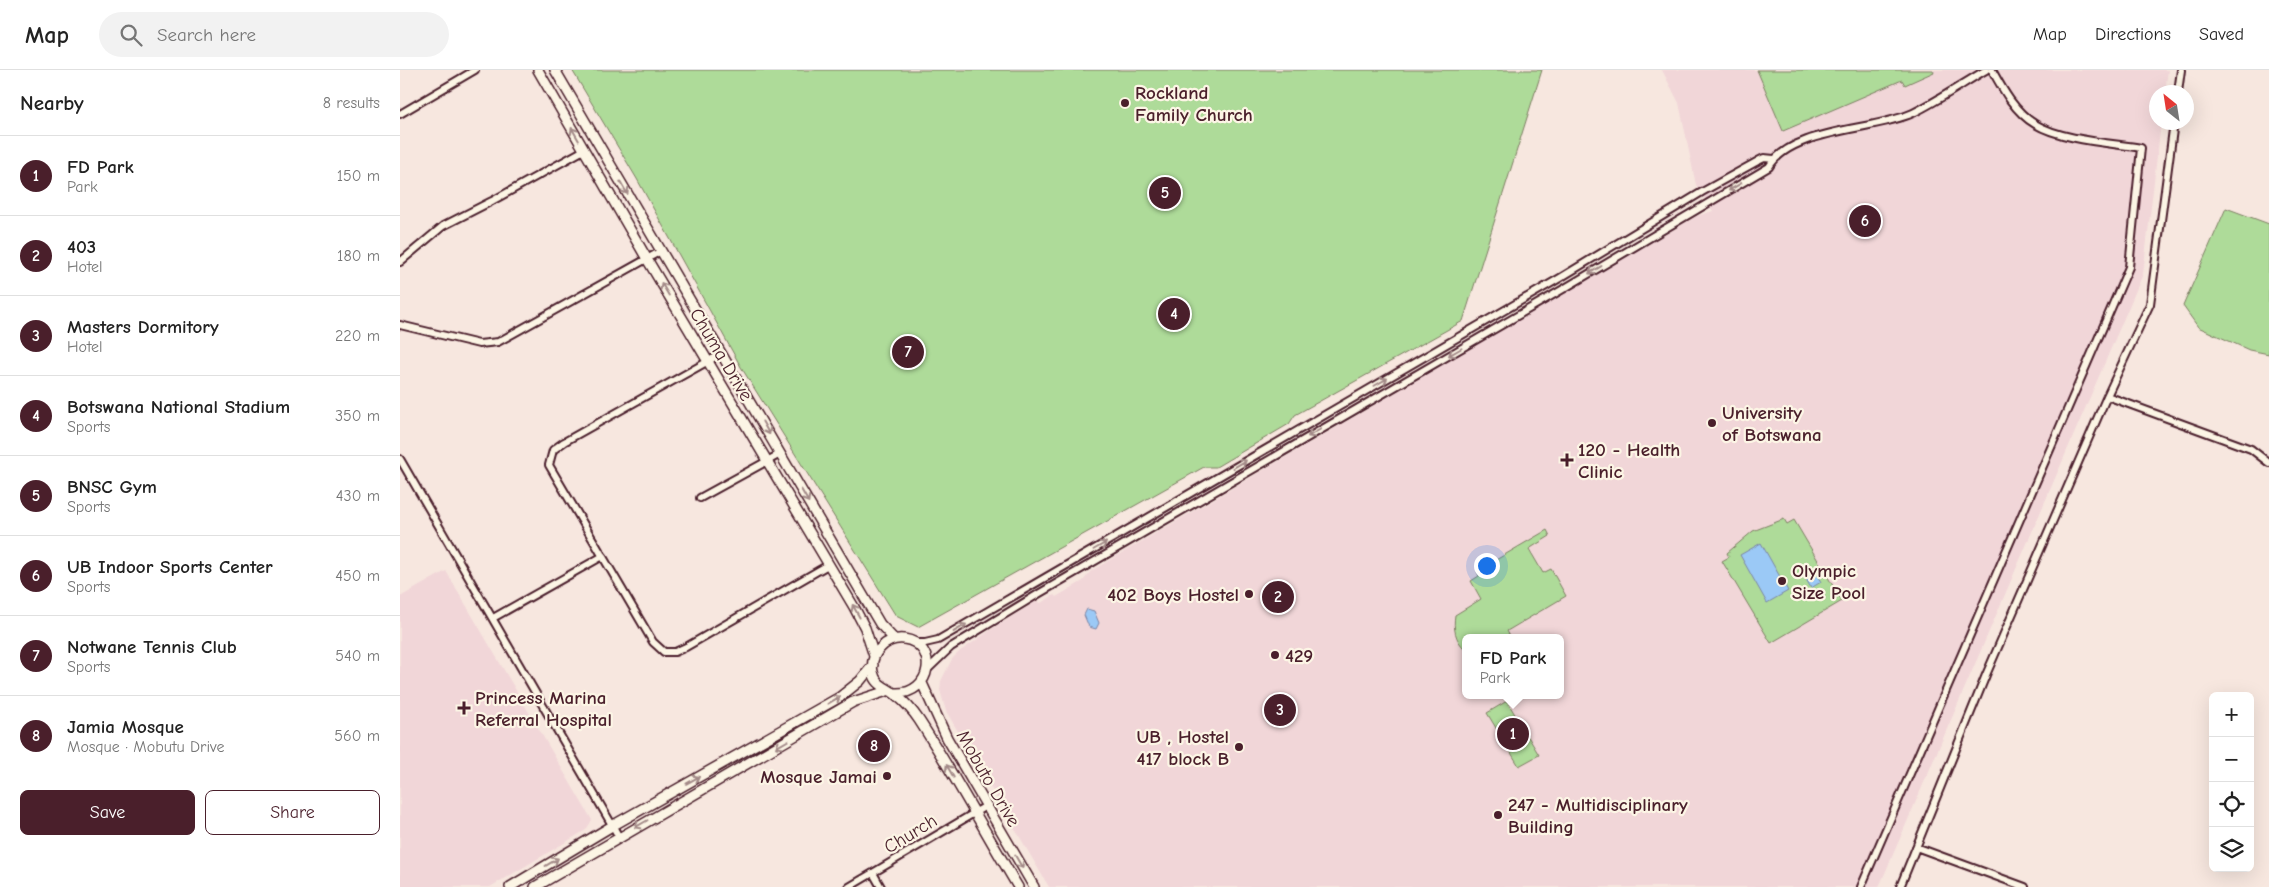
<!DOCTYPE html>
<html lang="en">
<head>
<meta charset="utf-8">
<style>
  :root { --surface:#fff; --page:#f2f2f2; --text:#222; --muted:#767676; --line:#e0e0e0; --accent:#4a1f2b }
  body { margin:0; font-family:"Comic Neue",sans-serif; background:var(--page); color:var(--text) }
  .controls { position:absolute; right:15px; bottom:15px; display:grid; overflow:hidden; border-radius:8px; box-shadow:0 5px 20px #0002 }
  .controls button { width:45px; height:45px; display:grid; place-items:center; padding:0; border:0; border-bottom:1px solid var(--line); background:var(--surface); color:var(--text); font:25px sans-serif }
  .compass { position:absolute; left:1749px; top:15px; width:45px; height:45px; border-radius:50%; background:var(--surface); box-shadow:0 5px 20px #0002; rotate:330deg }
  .you { position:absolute; left:1086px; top:495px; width:18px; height:18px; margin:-12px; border:4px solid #fff; border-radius:50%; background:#1a73e8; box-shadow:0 0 0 8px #1a73e833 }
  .badge { display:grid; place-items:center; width:32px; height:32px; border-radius:50%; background:var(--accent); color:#fff; font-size:16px; font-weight:700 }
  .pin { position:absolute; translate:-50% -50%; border:2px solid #fff; box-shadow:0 1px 5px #0006 }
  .popup { position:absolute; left:1062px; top:564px; width:102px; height:65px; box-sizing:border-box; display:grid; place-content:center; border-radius:8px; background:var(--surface); filter:drop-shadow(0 1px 4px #0005); font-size:16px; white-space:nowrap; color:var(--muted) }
  .popup b { font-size:19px; color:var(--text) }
  .popup::after { content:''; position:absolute; left:50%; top:100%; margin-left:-10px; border:10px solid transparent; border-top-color:var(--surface) }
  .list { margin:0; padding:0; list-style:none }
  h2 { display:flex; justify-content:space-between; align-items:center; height:65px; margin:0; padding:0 20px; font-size:21px }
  h2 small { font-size:16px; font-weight:400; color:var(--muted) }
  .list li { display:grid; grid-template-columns:32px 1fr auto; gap:15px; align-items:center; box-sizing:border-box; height:80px; padding:0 20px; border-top:1px solid var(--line) }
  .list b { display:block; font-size:19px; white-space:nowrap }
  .list p { margin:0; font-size:16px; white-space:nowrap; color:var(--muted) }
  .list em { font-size:16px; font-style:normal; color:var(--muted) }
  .actions { display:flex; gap:10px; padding:15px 20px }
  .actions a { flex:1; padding:11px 0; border:1px solid var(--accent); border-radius:8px; text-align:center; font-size:18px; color:var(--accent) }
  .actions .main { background:var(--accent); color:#fff }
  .icon { flex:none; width:28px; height:28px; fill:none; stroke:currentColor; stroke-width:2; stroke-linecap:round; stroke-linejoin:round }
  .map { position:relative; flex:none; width:1869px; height:817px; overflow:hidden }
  header { display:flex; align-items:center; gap:30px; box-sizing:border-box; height:70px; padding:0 25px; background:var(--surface); border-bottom:1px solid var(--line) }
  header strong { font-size:24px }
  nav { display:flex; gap:28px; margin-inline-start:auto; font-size:18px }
  .search { width:350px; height:45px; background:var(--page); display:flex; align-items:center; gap:12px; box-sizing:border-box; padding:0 18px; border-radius:28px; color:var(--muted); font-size:19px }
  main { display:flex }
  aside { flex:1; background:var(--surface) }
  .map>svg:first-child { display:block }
  .built { fill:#f1d6d8; fill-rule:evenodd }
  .green { fill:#aedb99; stroke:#7c7d62 }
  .water { fill:#9bc9f6; stroke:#7b85a5 }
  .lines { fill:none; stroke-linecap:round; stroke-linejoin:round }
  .minor-casing { stroke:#4a1f2b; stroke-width:10 }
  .secondary-casing { stroke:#4a1f2b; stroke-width:12 }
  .minor { stroke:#fcf5e5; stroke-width:6 }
  .secondary { stroke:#fcf5e5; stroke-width:9 }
  .oneway { stroke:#a38a88 }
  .poi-dot { fill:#4a1f2b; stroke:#fcf5e5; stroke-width:2 }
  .labels { text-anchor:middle; stroke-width:4.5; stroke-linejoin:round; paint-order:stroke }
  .poi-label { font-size:19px; font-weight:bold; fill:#4a1f2b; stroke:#fcf5e5; text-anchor:start }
  .street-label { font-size:19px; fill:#4a1f2b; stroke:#fcf5e5 }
</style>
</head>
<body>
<header>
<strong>Map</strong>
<div class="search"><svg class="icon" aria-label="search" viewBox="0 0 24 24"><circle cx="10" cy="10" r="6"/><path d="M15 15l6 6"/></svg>Search here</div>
<nav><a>Map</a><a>Directions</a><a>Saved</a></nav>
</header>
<main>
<aside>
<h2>Nearby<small>8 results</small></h2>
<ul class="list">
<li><span class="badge">1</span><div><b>FD Park</b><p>Park</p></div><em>150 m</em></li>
<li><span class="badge">2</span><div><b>403</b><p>Hotel</p></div><em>180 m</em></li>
<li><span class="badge">3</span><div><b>Masters Dormitory</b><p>Hotel</p></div><em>220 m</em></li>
<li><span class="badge">4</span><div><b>Botswana National Stadium</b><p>Sports</p></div><em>350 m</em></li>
<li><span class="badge">5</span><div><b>BNSC Gym</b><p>Sports</p></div><em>430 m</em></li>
<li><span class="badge">6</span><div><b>UB Indoor Sports Center</b><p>Sports</p></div><em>450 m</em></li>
<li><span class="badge">7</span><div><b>Notwane Tennis Club</b><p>Sports</p></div><em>540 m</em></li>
<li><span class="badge">8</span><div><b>Jamia Mosque</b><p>Mosque · Mobutu Drive</p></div><em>560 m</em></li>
</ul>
<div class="actions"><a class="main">Save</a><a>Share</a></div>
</aside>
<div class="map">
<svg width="1869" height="817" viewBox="0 0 1869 817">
  <rect width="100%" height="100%" fill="#f7e7df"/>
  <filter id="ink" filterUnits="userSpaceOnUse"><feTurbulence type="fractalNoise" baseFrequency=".02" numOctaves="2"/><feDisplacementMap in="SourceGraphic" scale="10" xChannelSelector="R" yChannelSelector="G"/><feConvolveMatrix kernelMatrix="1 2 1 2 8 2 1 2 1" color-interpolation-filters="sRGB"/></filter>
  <g filter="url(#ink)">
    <path class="built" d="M1262,0h506l-3,22h-9v30l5,1 -18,151 -264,613h-830l-103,-176 -6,-21 1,-9 11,-22 7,-7 36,-25 42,-26 4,2 13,-8 2,2 27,-16 8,-10 606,-355 16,-5 -17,-26 -17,-82zM1066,568h94v57h-94z
      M46,501l146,249 -6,10 -96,57h-90v-290z"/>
    <path class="green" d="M172,0h970l-79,251 -168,94 -6,9 -73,43h-12l-286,160 -22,-11 -155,-249 -104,-188z
      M1357,0h176l1,2 -29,13 -3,-5 -119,51z
      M1826,138l43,16v130l-20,-4 -51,-23 -15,-21z
      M1384,449l3,5 7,-4 48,81 -71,42 -49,-82 7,-4 -2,-4 26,-22z
      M1147,460l3,6 -21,13 14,24 8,-4 15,27 -59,35 4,7h-45l-1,11c-10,-9 -12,-21 -10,-34l26,-16 -10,-18 8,-5 -2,-5z
      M1107,631l32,54 -20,11 -32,-53z"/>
    <path class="water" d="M1361,473l27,48 -21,12 -27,-48z
      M1413,498l8,14 -10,6 -8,-14z
      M687,539l7,2 5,12 -3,6 -7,-2 -5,-12z"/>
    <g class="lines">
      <g class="minor-casing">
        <path id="minor" d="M1778,22l3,-22
          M0,44l75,-44
          M0,192l43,-36 49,-25 92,-51
          M0,255l79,19 19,-2 163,-91
          M321,284l-157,88 -11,8 -4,15 104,177 11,10h11l11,-5 142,-82
          M1707,326l144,53 18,14
          M0,389l219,378
          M300,428l80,-44
          M93,548l110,-62
          M516,573h9l13,-3 622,-362 142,-86 56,-31 6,-3 10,1
          M527,600l24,-23 89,-54 525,-305 204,-121c23,-39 105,-36 144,-54 25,-12 49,-29 73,-43
          M1516,777l109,40
          M473,803l8,14
          M449,817l137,-81
          M1461,817l268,-620 12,-119c-30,-5 -80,-8 -106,-24 -20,-12 -32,-34 -43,-54
          M1500,817l86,-212 121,-279 43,-92 24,-182"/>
      </g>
      <g class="secondary-casing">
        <path id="secondary" d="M138,0l109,189 207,348 11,21 9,28
          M155,0l312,532 13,22 14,15
          M522,613l25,55 87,149
          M495,623c38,2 44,-49 9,-54 -18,-2 -35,15 -31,33 3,14 14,15 23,23 9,7 17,16 23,25 35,54 66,112 99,167
          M110,817l102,-61 228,-129 20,-16 13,-16
          M135,817l318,-185 34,-11"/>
      </g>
      <use href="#minor" class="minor"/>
      <use href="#secondary" class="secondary"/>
    </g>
    <defs><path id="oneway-shaft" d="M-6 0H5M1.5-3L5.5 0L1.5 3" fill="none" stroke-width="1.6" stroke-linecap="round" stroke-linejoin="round" transform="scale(1.25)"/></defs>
    <g class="oneway">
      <use href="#oneway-shaft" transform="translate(175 64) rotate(-120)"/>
      <use href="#oneway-shaft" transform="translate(1335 117) rotate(149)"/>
      <use href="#oneway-shaft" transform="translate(224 118) rotate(60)"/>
      <use href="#oneway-shaft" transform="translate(1195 200) rotate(149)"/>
      <use href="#oneway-shaft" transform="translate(265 219) rotate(-121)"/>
      <use href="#oneway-shaft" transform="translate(1055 282) rotate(150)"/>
      <use href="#oneway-shaft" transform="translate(981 312) rotate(-30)"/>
      <use href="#oneway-shaft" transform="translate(366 358) rotate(61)"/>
      <use href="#oneway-shaft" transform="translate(914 363) rotate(150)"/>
      <use href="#oneway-shaft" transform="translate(840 394) rotate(-31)"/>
      <use href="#oneway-shaft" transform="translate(405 426) rotate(60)"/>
      <use href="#oneway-shaft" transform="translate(700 476) rotate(-30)"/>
      <use href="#oneway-shaft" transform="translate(456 541) rotate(-119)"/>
      <use href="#oneway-shaft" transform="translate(560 558) rotate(-31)"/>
      <use href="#oneway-shaft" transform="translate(434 630) rotate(-31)"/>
      <use href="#oneway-shaft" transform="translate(382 674) rotate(150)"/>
      <use href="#oneway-shaft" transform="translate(550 701) rotate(-120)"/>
      <use href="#oneway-shaft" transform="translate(293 710) rotate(-29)"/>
      <use href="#oneway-shaft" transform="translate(241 754) rotate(150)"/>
      <use href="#oneway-shaft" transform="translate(152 792) rotate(-31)"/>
      <use href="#oneway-shaft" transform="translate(619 792) rotate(60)"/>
    </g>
  </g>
  <g class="poi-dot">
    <circle cx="725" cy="33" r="5"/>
    <circle cx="1312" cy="353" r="5"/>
    <path d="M1164.5 382.5h5v5h5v5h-5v5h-5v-5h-5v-5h5z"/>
    <circle cx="1382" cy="511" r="5"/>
    <circle cx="849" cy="524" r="5"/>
    <circle cx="875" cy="585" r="5"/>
    <path d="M61.5 630.5h5v5h5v5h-5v5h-5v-5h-5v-5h5z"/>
    <circle cx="839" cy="677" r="5"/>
    <circle cx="487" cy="706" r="5"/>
    <circle cx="1098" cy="745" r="5"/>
  </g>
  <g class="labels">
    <g class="poi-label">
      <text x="735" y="29">Rockland<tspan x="735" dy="22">Family Church</tspan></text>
      <text x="1322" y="349">University<tspan x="1322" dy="22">of Botswana</tspan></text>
      <text x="1178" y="386">120 - Health<tspan x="1178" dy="22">Clinic</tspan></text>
      <text x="1392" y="507">Olympic<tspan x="1392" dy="22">Size Pool</tspan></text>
      <text x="839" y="531" text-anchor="end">402 Boys Hostel</text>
      <text x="885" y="592">429</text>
      <text x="75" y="634">Princess Marina<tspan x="75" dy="22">Referral Hospital</tspan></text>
      <text x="829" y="673" text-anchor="end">UB , Hostel<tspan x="829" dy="22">417 block B</tspan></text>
      <text x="477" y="713" text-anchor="end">Mosque Jamai</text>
      <text x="1108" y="741">247 - Multidisciplinary<tspan x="1108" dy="22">Building</tspan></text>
    </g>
    <g class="street-label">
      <text transform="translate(322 284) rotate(59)" y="7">Chuma Drive</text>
      <text transform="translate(589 708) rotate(60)" y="7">Mobuto Drive</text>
      <text transform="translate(510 763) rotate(-31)" y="7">Church</text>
    </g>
  </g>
</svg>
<div class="controls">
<button>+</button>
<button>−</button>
<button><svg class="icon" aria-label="locate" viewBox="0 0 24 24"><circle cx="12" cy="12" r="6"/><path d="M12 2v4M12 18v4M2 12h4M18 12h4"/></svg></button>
<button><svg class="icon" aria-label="layers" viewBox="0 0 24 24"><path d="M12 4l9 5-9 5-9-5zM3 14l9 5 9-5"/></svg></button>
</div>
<svg class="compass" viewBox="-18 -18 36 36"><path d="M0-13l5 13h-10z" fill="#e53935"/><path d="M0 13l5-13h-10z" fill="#767676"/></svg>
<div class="you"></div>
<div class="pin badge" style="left:1113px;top:664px">1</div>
<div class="popup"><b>FD Park</b>Park</div>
<div class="pin badge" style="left:878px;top:527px">2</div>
<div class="pin badge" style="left:880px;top:640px">3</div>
<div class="pin badge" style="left:774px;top:244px">4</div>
<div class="pin badge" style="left:765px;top:123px">5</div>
<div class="pin badge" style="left:1465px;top:151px">6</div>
<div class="pin badge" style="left:508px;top:282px">7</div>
<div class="pin badge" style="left:474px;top:676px">8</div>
</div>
</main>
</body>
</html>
